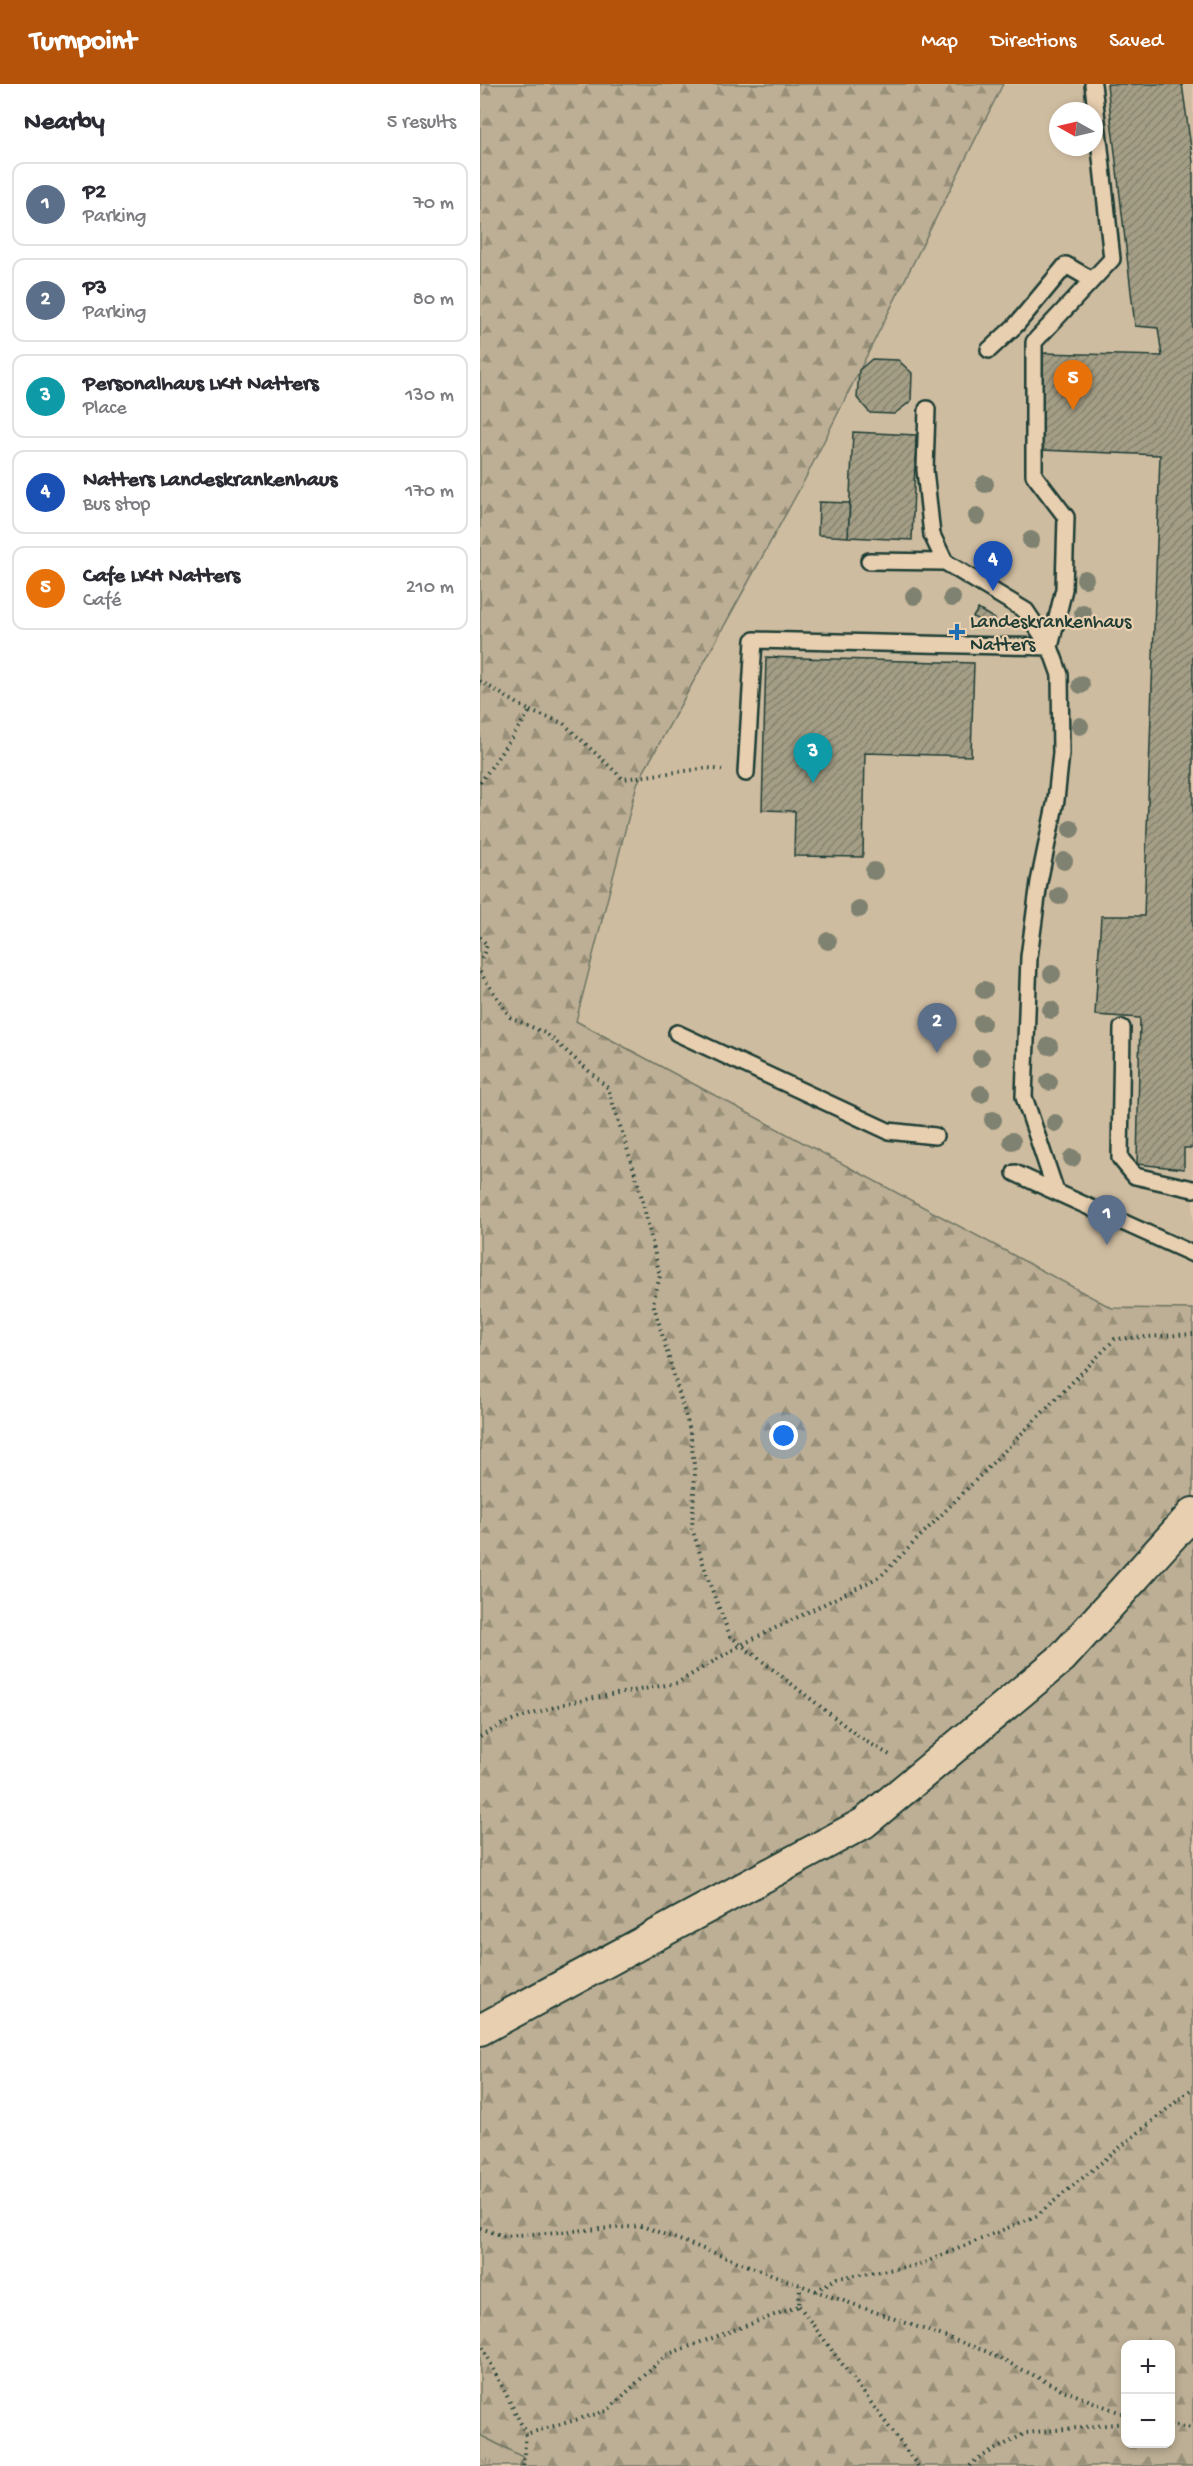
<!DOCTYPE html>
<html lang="en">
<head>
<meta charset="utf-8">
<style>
  :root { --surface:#fff; --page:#f7f7f7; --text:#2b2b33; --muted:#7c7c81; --line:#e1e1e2; --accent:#b45309 }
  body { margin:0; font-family:"Gochi Hand",sans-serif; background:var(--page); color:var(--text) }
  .controls { position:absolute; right:18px; bottom:18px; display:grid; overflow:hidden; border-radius:12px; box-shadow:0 3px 9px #0003 }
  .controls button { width:54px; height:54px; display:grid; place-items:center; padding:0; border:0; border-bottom:2px solid var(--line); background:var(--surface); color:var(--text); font:30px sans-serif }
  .compass { position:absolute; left:569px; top:18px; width:54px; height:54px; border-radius:50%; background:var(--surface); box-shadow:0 3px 9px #0003; rotate:278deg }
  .you { position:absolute; left:304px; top:1352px; width:21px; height:21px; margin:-15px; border:4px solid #fff; border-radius:50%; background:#1a73e8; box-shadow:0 0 0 9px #1a73e833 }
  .badge { display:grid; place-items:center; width:39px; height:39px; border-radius:50%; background:var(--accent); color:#fff; font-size:20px; font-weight:700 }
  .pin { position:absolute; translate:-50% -50px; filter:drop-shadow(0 2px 3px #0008) }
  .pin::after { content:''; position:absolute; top:32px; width:21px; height:18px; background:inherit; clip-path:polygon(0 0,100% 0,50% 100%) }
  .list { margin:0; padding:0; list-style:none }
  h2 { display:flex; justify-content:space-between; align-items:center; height:78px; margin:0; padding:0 24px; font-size:26px }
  h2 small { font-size:20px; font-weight:400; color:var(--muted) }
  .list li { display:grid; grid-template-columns:39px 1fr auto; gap:18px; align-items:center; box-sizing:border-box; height:84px; margin:0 12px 12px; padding:0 12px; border:2px solid var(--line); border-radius:12px }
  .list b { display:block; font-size:22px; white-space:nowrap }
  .list p { margin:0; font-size:20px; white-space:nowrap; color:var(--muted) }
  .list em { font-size:20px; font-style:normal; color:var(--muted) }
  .map { position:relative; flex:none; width:713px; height:2382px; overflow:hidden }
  header { display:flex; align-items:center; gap:36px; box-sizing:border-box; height:84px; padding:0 30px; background:var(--accent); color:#fff }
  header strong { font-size:28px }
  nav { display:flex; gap:33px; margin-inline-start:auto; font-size:21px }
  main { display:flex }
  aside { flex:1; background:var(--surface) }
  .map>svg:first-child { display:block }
  .built { fill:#cebca0; fill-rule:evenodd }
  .grass { fill:url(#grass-tufts); stroke:#6e7664; stroke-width:1.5 }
  .forest { fill:url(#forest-firs); stroke:#6e7664; stroke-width:1.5; fill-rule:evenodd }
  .building { fill:url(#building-hatch); stroke:#1f3d34; stroke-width:1.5 }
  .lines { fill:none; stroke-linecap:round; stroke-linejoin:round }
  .service-casing { stroke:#1f3d34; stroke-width:20 }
  .minor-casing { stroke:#1f3d34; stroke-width:34 }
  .path { stroke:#1f3d34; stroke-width:4; stroke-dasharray:1.5 4.5; stroke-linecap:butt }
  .service { stroke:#e8cfb0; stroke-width:15 }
  .minor { stroke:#e8cfb0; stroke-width:30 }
  .tree { fill:#7f826f }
  .poi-dot { fill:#1f6fb2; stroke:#e8cfb0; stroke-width:2 }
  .labels { text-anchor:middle; stroke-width:4.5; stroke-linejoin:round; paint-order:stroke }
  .poi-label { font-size:20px; fill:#1f3d34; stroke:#e8cfb0; text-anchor:start }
</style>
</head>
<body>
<header>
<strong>Turnpoint</strong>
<nav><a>Map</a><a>Directions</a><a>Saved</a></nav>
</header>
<main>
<aside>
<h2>Nearby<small>5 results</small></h2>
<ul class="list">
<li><span class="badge" style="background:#5c6f8a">1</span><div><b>P2</b><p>Parking</p></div><em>70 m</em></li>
<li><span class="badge" style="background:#5c6f8a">2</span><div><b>P3</b><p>Parking</p></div><em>80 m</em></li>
<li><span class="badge" style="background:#0f9aa8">3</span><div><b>Personalhaus LKH Natters</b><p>Place</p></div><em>130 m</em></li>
<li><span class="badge" style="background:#1a4fb4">4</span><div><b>Natters Landeskrankenhaus</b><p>Bus stop</p></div><em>170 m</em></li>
<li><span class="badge" style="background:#e8710a">5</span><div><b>Cafe LKH Natters</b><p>Café</p></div><em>210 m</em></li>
</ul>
</aside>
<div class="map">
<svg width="713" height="2382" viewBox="0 0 713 2382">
  <defs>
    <pattern id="grass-tufts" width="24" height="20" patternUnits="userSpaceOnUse" patternTransform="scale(1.5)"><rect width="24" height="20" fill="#bdaf95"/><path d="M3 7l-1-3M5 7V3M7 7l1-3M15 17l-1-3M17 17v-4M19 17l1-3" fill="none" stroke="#99907a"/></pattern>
    <pattern id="forest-firs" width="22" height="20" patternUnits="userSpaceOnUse" patternTransform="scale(1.5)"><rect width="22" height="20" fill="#bdaf95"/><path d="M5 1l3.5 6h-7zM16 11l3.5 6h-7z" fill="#99907a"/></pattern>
    <pattern id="building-hatch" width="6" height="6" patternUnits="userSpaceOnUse" patternTransform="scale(1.5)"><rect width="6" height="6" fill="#a49e86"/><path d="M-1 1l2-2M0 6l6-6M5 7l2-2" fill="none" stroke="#85826e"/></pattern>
  </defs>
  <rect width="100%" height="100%" fill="#e0c9ab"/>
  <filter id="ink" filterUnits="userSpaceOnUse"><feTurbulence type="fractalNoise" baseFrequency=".0167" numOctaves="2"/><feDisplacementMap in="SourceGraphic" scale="12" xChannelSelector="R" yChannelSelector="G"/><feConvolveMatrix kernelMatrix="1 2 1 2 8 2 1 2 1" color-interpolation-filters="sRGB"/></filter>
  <g filter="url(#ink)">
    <path class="built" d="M523,0h190v1225l-81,-1 -536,-287 61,-237 167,-303zM578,27h36v36h-36z"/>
    <path class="grass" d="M0,2351l43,22 -3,9h-40z"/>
    <path class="forest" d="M0,0h523l-199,397 -167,303 -61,237 536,287 81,1v1157h-673l3,-9 -43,-22zM646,2260h44v100h-44z"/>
    <path class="building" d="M627,0h75l11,78v986h-9v21l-47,-5 3,-146 -45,-3 6,-99h43l16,-461 -119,-5 1,-97 120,3 -4,-28 -23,-2z
      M392,275l26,1 14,13 -1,28 -17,13 -24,-1 -13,-15 2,-28z
      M373,348l63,3 -4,105 -64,-3z
      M339,418l31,1 -2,34 -30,-2z
      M498,525l17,10 -4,8 -18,-10z
      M286,573l208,6 -3,93 -106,-3 -2,104 -69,-1 1,-45 -33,-1z"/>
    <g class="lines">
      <g class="service-casing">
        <path id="service" d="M509,266l27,-25 50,-60 26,15
          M447,325l-2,61 7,65 13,27
          M389,477l76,1 48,29 33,20 24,36 10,28 1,78 -5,47 -17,82 -10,75 -5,140 32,95 137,62
          M266,689l8,-133 296,7 14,-58 2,-72 -32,-42v-133l78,-83 -19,-175
          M642,944l-2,130 15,18 58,13
          M197,949l211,98 47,5
          M535,1089l41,19"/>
      </g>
      <g class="minor-casing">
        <path id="minor" d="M0,1946l384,-207 198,-165 131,-145"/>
      </g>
      <path class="path" d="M0,597l50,30 -50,72
        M50,627l33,12 60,56 85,-11 14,2
        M0,853l7,8 -7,18
        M0,888l30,45 37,17 61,54 31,98 21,90 -7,27 37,128 5,42 -3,55 17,54 21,54 132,103 31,18
        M0,1653l24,-14 63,-20 110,-20 64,-38 140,-69 234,-237 78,-5
        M0,2144l24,8 138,-10 174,65 169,60 78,39 63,25
        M336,2207l21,-13 82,-13 117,-49 157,-128
        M319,2222l119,160
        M0,2258l46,92
        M690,2341l23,3
        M43,2382l3,-32 81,-23 59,-56 133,-49 1,-21
        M490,2382l7,-7 49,-26 100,-10"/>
      <use href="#service" class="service"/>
      <use href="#minor" class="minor"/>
    </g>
    <g class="tree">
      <circle cx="505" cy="400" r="9"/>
      <circle cx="497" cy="432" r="9"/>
      <circle cx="551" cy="456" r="9"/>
      <circle cx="605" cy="495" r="9"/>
      <circle cx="434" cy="512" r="9"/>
      <circle cx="472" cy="514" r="9"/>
      <circle cx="603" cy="529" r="9"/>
      <circle cx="601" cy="601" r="9"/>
      <circle cx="600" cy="642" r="9"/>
      <circle cx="591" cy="745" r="9"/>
      <circle cx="584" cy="777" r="9"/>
      <circle cx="394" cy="787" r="9"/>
      <circle cx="579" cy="812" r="9"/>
      <circle cx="379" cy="825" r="9"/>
      <circle cx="348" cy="857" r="9"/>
      <circle cx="572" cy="890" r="9"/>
      <circle cx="504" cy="906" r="9"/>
      <circle cx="571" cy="926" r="9"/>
      <circle cx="502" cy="939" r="9"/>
      <circle cx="569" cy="962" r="9"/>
      <circle cx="501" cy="974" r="9"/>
      <circle cx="569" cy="998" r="9"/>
      <circle cx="501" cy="1010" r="9"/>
      <circle cx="513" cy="1036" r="9"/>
      <circle cx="575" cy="1039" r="9"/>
      <circle cx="532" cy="1057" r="9"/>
      <circle cx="592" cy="1074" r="9"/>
    </g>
  </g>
  <path class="poi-dot" d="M474 539h6v6h6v6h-6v6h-6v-6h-6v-6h6z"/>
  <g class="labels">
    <g class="poi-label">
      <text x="490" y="543">Landeskrankenhaus<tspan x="490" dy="23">Natters</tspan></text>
    </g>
  </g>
</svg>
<div class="controls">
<button>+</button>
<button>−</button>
</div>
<svg class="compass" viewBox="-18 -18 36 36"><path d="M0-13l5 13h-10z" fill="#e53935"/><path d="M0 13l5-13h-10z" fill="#7c7c81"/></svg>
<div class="you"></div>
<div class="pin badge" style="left:627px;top:1161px;background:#5c6f8a">1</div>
<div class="pin badge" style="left:457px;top:969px;background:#5c6f8a">2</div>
<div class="pin badge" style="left:333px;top:699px;background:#0f9aa8">3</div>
<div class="pin badge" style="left:513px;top:507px;background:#1a4fb4">4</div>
<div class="pin badge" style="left:593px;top:326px;background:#e8710a">5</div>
</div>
</main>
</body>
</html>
